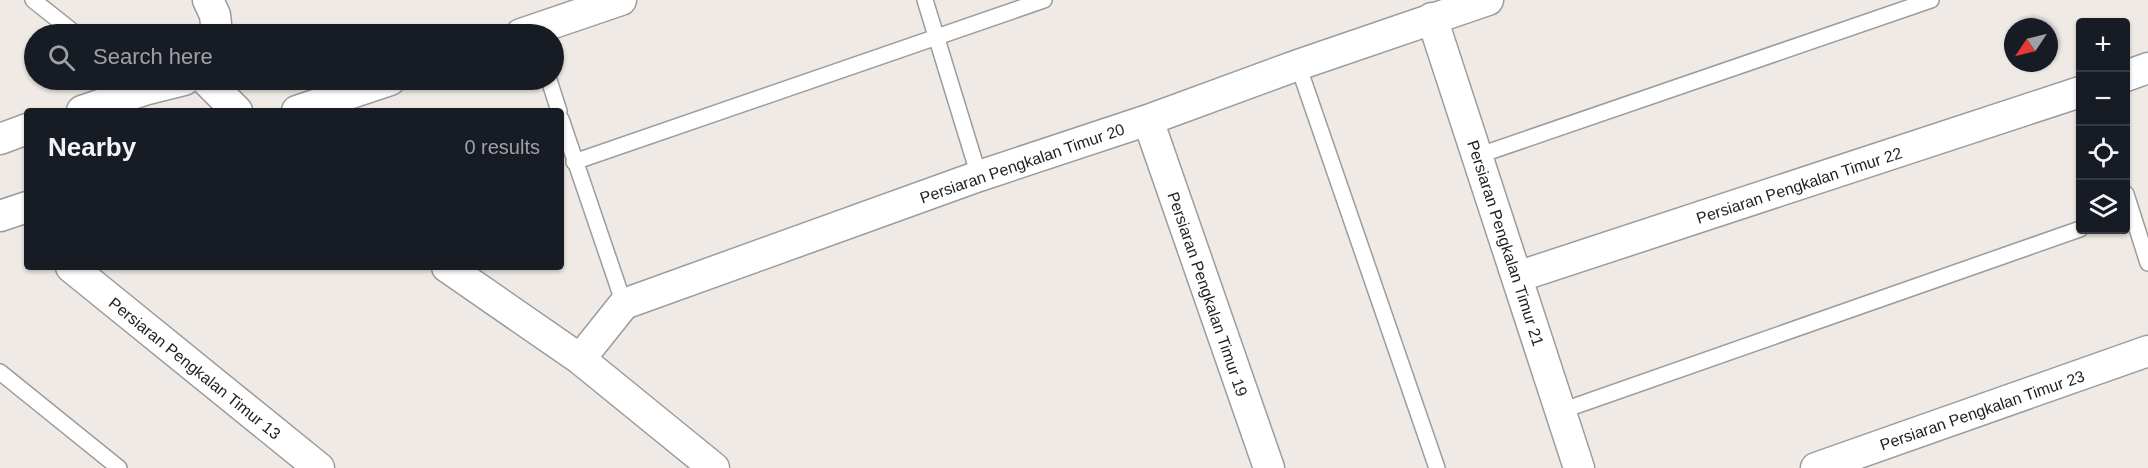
<!DOCTYPE html>
<html lang="en">
<head>
<meta charset="utf-8">
<style>
  :root { --surface:#171b24; --page:#242831; --text:#f1f3f6; --muted:#9ea1a6; --line:#363941 }
  body { margin:0; font-family:Arial,sans-serif; background:var(--page); color:var(--text) }
  .controls { position:absolute; right:18px; top:18px; display:grid; overflow:hidden; border-radius:6px; box-shadow:0 2px 4px #0004 }
  .controls button { width:54px; height:54px; display:grid; place-items:center; padding:0; border:0; border-bottom:2px solid var(--line); background:var(--surface); color:var(--text); font:30px sans-serif }
  .compass { position:absolute; left:2004px; top:18px; width:54px; height:54px; border-radius:50%; background:var(--surface); box-shadow:0 2px 4px #0004; rotate:235deg }
  .list { margin:0; padding:0; list-style:none }
  h2 { display:flex; justify-content:space-between; align-items:center; height:78px; margin:0; padding:0 24px; font-size:26px }
  h2 small { font-size:20px; font-weight:400; color:var(--muted) }
  .icon { flex:none; width:33px; height:33px; fill:none; stroke:currentColor; stroke-width:2; stroke-linecap:round; stroke-linejoin:round }
  .map { position:relative; flex:none; width:2148px; height:468px; overflow:hidden }
  .search { position:absolute; background:var(--surface); box-shadow:0 2px 4px #0004; left:24px; top:24px; width:540px; height:66px; display:flex; align-items:center; gap:15px; box-sizing:border-box; padding:0 21px; border-radius:33px; color:var(--muted); font-size:22px }
  .panel { position:absolute; background:var(--surface); box-shadow:0 2px 4px #0004; left:24px; top:108px; width:540px; height:162px; border-radius:6px }
  .map>svg:first-child { display:block }
  .lines { fill:none; stroke-linecap:round; stroke-linejoin:round }
  .service-casing { stroke:#9c9c9c; stroke-width:18 }
  .minor-casing { stroke:#9c9c9c; stroke-width:33 }
  .service { stroke:#fff; stroke-width:15 }
  .minor { stroke:#fff; stroke-width:30 }
  .labels { text-anchor:middle; stroke-width:4.5; stroke-linejoin:round; paint-order:stroke }
  .street-label { font-size:16px; fill:#1f1f1f; stroke:#fff }
</style>
</head>
<body>
<div class="map">
<svg width="2148" height="468" viewBox="0 0 2148 468">
  <rect width="100%" height="100%" fill="#efeae6"/>
  <g class="lines">
    <g class="service-casing">
      <path id="service" d="M33,0l43,34
        M925,0l54,176
        M1298,65l139,403
        M549,80l10,31
        M561,119l63,185
        M1477,156l454,-156
        M574,162l470,-162
        M2126,194l22,69
        M0,372l119,96
        M1561,411l519,-182"/>
    </g>
    <g class="minor-casing">
      <path id="minor" d="M208,0l7,15 2,19
        M1432,18l147,450
        M521,34l100,-34
        M2126,76l22,-8
        M206,80l31,31
        M82,111l62,-21 40,-10
        M297,111l93,-31
        M1148,120l121,348
        M0,139l27,-10
        M0,216l27,-9
        M71,267l248,201
        M447,267l133,92 134,109
        M1517,277l563,-185
        M580,359l44,-55 355,-128 169,-56 150,-55 190,-65
        M1816,468l332,-117"/>
    </g>
    <use href="#service" class="service"/>
    <use href="#minor" class="minor"/>
  </g>
  <g class="labels">
    <g class="street-label">
      <text transform="translate(1022 163) rotate(-19)" y="6">Persiaran Pengkalan Timur 20</text>
      <text transform="translate(1799 185) rotate(-18)" y="6">Persiaran Pengkalan Timur 22</text>
      <text transform="translate(1506 243) rotate(72)" y="6">Persiaran Pengkalan Timur 21</text>
      <text transform="translate(1208 294) rotate(71)" y="6">Persiaran Pengkalan Timur 19</text>
      <text transform="translate(195 368) rotate(39)" y="6">Persiaran Pengkalan Timur 13</text>
      <text transform="translate(1982 410) rotate(-19)" y="6">Persiaran Pengkalan Timur 23</text>
    </g>
  </g>
</svg>
<div class="controls">
<button>+</button>
<button>−</button>
<button><svg class="icon" aria-label="locate" viewBox="0 0 24 24"><circle cx="12" cy="12" r="6"/><path d="M12 2v4M12 18v4M2 12h4M18 12h4"/></svg></button>
<button><svg class="icon" aria-label="layers" viewBox="0 0 24 24"><path d="M12 4l9 5-9 5-9-5zM3 14l9 5 9-5"/></svg></button>
</div>
<svg class="compass" viewBox="-18 -18 36 36"><path d="M0-13l5 13h-10z" fill="#e53935"/><path d="M0 13l5-13h-10z" fill="#9ea1a6"/></svg>
<div class="search"><svg class="icon" aria-label="search" viewBox="0 0 24 24"><circle cx="10" cy="10" r="6"/><path d="M15 15l6 6"/></svg>Search here</div>
<section class="panel">
<h2>Nearby<small>0 results</small></h2>
<ul class="list">
</ul>
</section>
</div>
</body>
</html>
